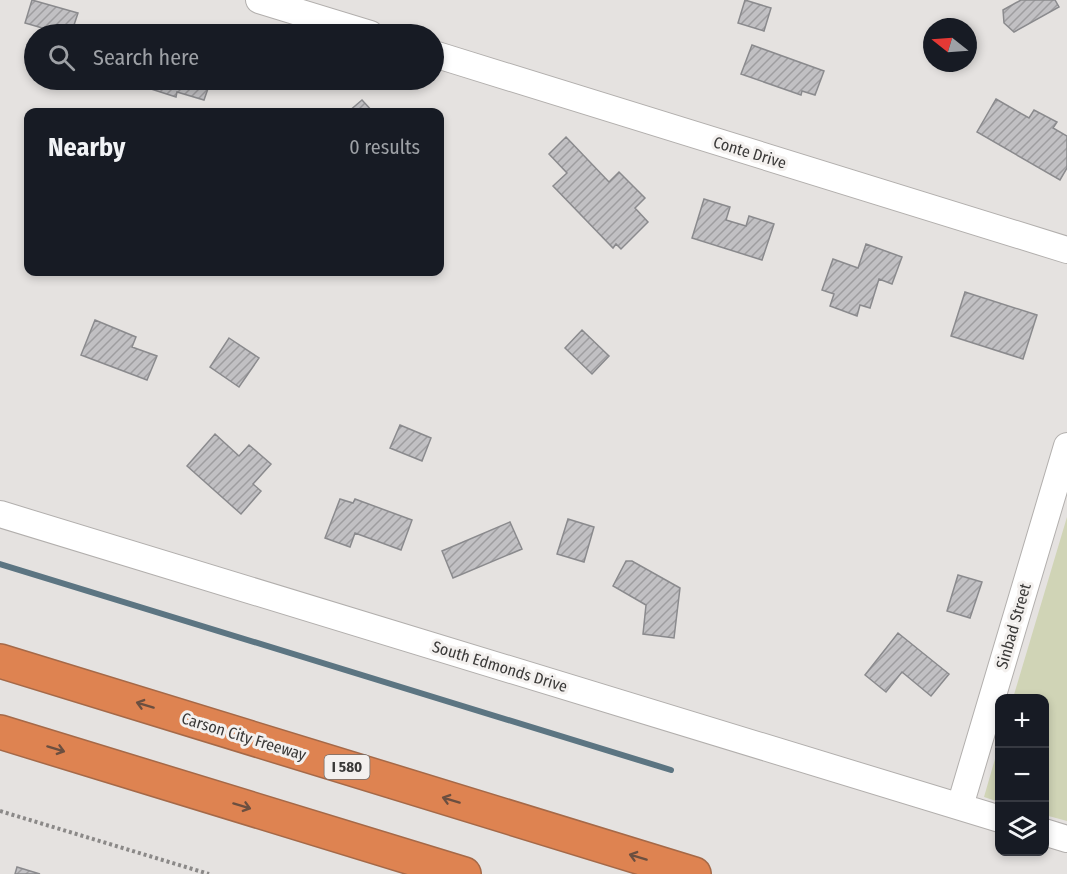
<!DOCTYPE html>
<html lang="en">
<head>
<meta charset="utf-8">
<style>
  :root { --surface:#171b24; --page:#20242c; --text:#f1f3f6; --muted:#9ea1a6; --line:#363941 }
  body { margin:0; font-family:"Fira Sans Condensed",sans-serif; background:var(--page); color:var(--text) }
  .controls { position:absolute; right:18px; bottom:18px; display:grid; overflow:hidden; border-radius:12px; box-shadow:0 3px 9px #0003 }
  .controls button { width:54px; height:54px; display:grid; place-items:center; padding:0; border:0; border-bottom:2px solid var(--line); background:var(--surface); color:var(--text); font:30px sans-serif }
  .compass { position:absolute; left:923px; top:18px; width:54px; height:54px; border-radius:50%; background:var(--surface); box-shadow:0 3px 9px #0003; rotate:287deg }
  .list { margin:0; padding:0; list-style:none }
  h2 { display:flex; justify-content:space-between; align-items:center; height:78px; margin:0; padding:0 24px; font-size:26px }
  h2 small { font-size:20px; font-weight:400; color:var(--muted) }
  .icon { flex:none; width:33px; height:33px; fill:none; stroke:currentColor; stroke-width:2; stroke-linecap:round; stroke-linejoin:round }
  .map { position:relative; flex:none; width:1067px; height:874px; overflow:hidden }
  .search { position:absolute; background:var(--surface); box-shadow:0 3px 9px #0003; left:24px; top:24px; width:420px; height:66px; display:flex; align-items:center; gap:15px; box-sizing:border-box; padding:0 21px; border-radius:33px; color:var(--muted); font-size:22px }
  .panel { position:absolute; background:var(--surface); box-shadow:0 3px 9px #0003; left:24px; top:108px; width:420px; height:168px; border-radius:12px }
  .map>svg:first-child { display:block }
  .grass { fill:#d0d4b6 }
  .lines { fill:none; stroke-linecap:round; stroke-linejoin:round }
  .stream { stroke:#5c7582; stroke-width:6 }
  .building { fill:url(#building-hatch); stroke:#8a8a8d; stroke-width:1.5 }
  .minor-casing { stroke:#b2afad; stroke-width:28 }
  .highway-casing { stroke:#a56948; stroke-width:36 }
  .path { stroke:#8b8988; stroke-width:4; stroke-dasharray:3 3; stroke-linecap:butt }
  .minor { stroke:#fff; stroke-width:26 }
  .highway { stroke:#de8351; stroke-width:33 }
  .oneway { stroke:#6b4f40 }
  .labels { text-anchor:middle; stroke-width:6; stroke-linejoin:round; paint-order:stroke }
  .shield { fill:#f3f0ee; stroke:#72706f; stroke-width:1.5 }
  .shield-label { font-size:15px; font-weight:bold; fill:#3a3938 }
  .street-label { font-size:16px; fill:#3a3938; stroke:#f3f0ee }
</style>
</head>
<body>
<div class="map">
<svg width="1067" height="874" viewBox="0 0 1067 874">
  <defs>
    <pattern id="building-hatch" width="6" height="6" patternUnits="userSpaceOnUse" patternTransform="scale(1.5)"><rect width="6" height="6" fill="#c1c0c3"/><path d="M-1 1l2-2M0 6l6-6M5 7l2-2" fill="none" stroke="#9e9d9f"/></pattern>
  </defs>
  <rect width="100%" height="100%" fill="#e5e2e0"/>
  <path class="grass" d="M1067,517v304l-22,-6 -1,-117h-31z
    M999,745l1,57h-1l-15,-5z"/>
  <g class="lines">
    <path class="stream" d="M0,564l671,206"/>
  </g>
  <path class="building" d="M32,0l46,13 -7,21h-8l-38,-11z
    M745,0l26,8 -7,23 -26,-8z
    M1021,0h34l4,7 -45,25 -10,-9 -1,-13z
    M752,45l72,26 -9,24 -13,-4 -1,4 -60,-21z
    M151,80h60l-7,20 -27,-8 -1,5 -28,-9z
    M996,99l33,19 5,-8 23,12 -4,6 14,8v32l-7,12 -83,-48z
    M362,100l11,12h-25z
    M566,137l43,45 10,-10 26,26 -10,10 13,14 -27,27 -5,-5 -3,4 -60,-62 14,-13 -18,-19z
    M704,199l26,8 -4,13 20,6 3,-10 25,8 -12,36 -70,-22z
    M866,244l36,13 -10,27 -13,-5 -9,29 -10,-3 -3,11 -27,-10 4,-12 -12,-4 11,-31 25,9z
    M965,292l72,23 -14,44 -72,-23z
    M95,320l41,17 -4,10 25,9 -10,24 -66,-25z
    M582,330l27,26 -17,18 -27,-26z
    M229,338l30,20 -20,29 -29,-20z
    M400,425l31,13 -9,23 -32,-13z
    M215,434l24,22 10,-11 22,19 -18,20 8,7 -20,23 -54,-48z
    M340,499l13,4 2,-4 57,21 -11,30 -46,-17 -5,14 -25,-9z
    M568,519l26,8 -10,35 -27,-8z
    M510,522l12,27 -69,29 -11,-27z
    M626,561h6l48,27 -6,50 -31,-4 3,-29 -33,-19z
    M958,575l24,7 -12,36 -23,-7z
    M898,633l51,41 -18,22 -29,-24 -16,20 -21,-17z
    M17,867l23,7h-25z"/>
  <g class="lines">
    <g class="minor-casing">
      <path id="minor" d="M259,0l111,34
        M434,54l633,196
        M0,514l1000,305
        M960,806l107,-360
        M1044,832l23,7"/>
    </g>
    <g class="highway-casing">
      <path id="highway" d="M0,661l694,213
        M0,732l464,142"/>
    </g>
    <path class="path" d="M0,811l209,63"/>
    <use href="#minor" class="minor"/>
    <use href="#highway" class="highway"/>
  </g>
  <defs><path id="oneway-shaft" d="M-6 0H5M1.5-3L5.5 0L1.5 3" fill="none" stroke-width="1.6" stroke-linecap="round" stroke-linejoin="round" transform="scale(1.5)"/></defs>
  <g class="oneway">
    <use href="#oneway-shaft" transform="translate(145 705) rotate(-163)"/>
    <use href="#oneway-shaft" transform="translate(56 749) rotate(17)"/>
    <use href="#oneway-shaft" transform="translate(451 800) rotate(-163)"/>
    <use href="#oneway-shaft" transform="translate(242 806) rotate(17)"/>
    <use href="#oneway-shaft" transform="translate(638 857) rotate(-163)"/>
  </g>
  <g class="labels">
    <rect class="shield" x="324.5" y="755" width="45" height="24" rx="4.5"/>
    <g class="shield-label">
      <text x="347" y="772">I 580</text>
    </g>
    <g class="street-label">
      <text transform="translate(750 152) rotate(17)" y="6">Conte Drive</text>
      <text transform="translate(1013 626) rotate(-74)" y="6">Sinbad Street</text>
      <text transform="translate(500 666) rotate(17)" y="6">South Edmonds Drive</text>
      <text transform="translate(244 736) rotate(17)" y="6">Carson City Freeway</text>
    </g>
  </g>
</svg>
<div class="controls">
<button>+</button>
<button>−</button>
<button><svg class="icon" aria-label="layers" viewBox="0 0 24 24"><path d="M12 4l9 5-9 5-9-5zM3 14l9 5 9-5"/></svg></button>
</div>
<svg class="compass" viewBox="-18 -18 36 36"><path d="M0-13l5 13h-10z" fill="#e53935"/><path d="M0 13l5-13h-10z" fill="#9ea1a6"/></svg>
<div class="search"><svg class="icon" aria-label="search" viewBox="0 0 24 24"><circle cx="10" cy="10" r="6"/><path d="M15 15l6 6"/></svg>Search here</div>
<section class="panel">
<h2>Nearby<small>0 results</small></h2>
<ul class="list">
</ul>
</section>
</div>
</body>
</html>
